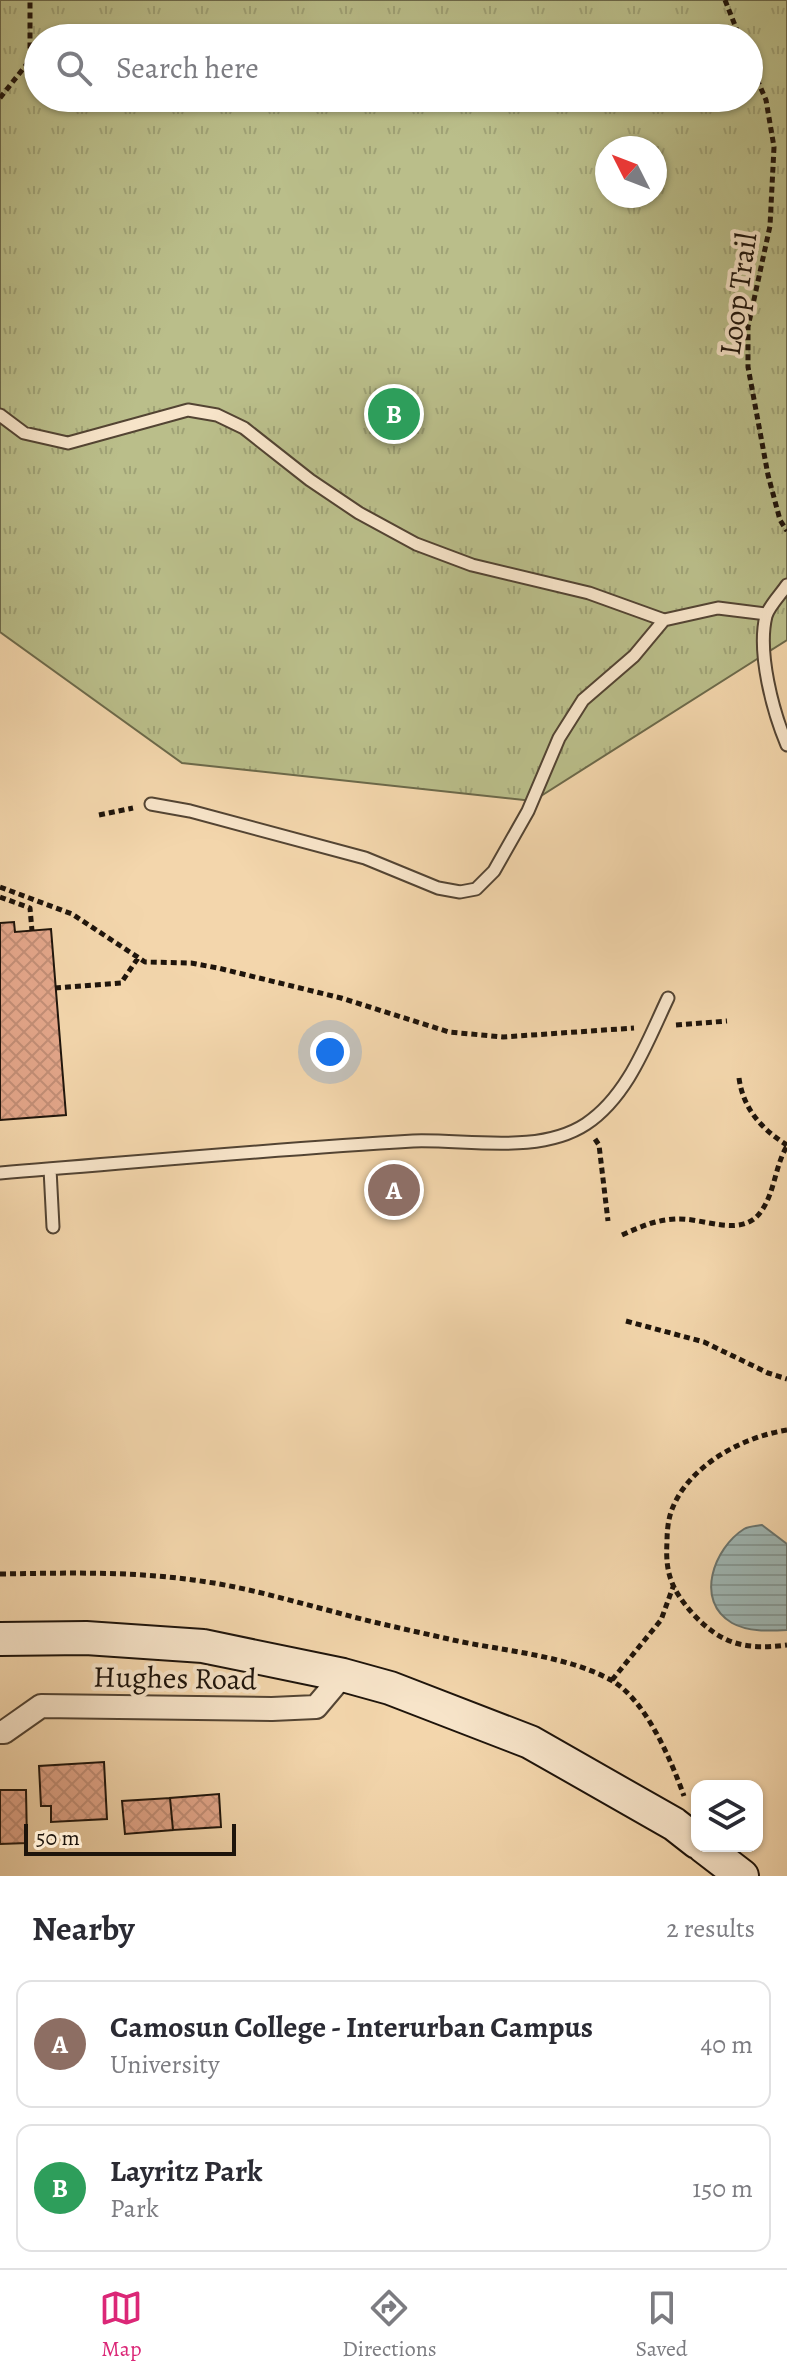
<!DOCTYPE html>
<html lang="en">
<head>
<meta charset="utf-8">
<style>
  :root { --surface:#fff; --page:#f7f7f7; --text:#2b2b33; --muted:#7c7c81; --line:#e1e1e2; --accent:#db2777 }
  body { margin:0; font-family:Alegreya,serif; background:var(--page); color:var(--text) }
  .controls { position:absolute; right:24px; bottom:24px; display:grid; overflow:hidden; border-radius:16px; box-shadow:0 2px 6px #0004 }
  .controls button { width:72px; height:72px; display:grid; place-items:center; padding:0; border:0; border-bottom:2px solid var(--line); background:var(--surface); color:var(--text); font:40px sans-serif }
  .compass { position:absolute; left:595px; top:136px; width:72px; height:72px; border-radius:50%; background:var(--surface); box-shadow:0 2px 6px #0004; rotate:312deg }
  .scale { position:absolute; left:24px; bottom:20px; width:212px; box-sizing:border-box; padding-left:8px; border:4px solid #1e140b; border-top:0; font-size:22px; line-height:28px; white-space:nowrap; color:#1e140b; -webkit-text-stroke:6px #f7e4c9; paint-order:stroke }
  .you { position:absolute; left:330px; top:1052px; width:28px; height:28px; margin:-20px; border:6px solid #fff; border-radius:50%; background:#1a73e8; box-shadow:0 0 0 12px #1a73e833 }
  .badge { display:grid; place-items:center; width:52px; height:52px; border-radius:50%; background:var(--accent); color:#fff; font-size:26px; font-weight:700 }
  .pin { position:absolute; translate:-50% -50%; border:4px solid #fff; box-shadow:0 2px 8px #0006 }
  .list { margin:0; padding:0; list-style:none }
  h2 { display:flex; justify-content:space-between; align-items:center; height:104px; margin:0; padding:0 32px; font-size:34px }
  h2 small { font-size:26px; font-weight:400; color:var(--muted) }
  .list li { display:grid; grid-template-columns:52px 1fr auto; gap:24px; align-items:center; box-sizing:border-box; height:128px; margin:0 16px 16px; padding:0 16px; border:2px solid var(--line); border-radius:16px }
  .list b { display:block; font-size:30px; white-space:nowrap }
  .list p { margin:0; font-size:26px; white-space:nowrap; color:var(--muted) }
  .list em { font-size:26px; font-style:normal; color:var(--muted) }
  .icon { flex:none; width:44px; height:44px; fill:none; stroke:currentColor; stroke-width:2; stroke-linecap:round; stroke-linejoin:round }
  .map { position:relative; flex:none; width:787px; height:1876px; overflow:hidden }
  .search { position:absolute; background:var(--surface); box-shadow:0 2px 6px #0004; left:24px; right:24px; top:24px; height:88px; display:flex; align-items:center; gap:20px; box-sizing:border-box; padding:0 28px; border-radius:44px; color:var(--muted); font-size:30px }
  .sheet { height:392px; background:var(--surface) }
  nav { display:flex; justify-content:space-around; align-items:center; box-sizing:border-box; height:112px; border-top:2px solid var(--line); background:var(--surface); font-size:22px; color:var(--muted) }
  nav a { display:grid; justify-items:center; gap:4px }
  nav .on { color:var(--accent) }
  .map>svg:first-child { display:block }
  .park { fill:url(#park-tufts); stroke:#6c694a; stroke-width:2; fill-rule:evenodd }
  .water { fill:url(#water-rules); stroke:#6b7670; stroke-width:2 }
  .building { fill:url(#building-cross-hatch); stroke:#1e140b; stroke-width:2 }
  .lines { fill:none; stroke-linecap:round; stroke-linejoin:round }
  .lane-casing { stroke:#534433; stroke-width:15 }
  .street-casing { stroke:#534433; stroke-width:26 }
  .secondary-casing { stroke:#1e140b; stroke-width:36 }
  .path { stroke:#1e140b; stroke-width:5; stroke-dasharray:6 4; stroke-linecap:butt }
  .lane { stroke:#f7e4c9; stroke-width:11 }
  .street { stroke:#f7e4c9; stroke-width:22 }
  .secondary { stroke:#f7e4c9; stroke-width:32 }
  .labels { text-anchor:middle; stroke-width:8; stroke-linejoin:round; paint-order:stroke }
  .street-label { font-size:30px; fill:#1e140b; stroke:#f7e4c9 }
</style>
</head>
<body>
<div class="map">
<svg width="787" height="1876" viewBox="0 0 787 1876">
  <defs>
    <pattern id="park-tufts" width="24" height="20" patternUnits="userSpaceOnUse" patternTransform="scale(2)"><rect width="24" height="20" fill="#babe8a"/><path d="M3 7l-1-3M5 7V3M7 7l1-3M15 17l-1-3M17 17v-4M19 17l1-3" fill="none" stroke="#9fa276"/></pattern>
    <pattern id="water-rules" width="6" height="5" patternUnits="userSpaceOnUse" patternTransform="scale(2)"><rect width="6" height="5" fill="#9fb7b4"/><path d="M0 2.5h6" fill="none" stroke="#889c99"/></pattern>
    <pattern id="building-cross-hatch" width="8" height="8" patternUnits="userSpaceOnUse" patternTransform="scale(2)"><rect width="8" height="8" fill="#e3a68a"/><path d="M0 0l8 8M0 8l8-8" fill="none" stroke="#c28e76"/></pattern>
  </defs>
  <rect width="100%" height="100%" fill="#f3d6ac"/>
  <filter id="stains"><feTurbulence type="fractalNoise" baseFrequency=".0025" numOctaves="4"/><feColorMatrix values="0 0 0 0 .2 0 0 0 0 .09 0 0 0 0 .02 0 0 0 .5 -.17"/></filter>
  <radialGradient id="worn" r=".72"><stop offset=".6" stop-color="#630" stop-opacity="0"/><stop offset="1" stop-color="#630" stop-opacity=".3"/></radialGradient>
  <path class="park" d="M0,0h787v640l-254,161 -351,-38 -182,-131zM38,38h711v60h-711zM607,148h48v48h-48z"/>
  <path class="water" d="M762,1525l25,19v86c-18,1 -39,2 -55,-7 -38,-22 -18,-75 12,-94 5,-3 13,-3 18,-4z"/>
  <path class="building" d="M14,922l1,10 36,-3 15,186 -66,5v-197z
    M104,1762l3,57 -56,3v-16h-10l-2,-40z
    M0,1790h26l1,53 -27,1z
    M219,1794l2,33 -48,3 -3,-32z
    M170,1798l3,32 -48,4 -3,-33z"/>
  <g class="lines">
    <g class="lane-casing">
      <path id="lane" d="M0,415l24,18 44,10 120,-33 29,5 27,13 66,52 49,33 57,31 56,21 117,28 75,27 54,-12 48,6
        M787,585c-6,9 -18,21 -21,31 -9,37 7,96 21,129
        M151,804l39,7 175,47 73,30 22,4 16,-3 18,-18 34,-60 31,-73 24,-38 51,-44 30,-36
        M50,1169l3,58
        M0,1173c138,-11 275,-24 413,-32 54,-2 126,14 173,-17 42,-28 61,-82 82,-126"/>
    </g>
    <g class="street-casing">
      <path id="street" d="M0,1732h4l37,-26 231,3 44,-2 27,-32"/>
    </g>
    <g class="secondary-casing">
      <path id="secondary" d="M0,1639l86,-1 117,8 140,29 47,13 140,54 144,82 23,18
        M703,1846l39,30"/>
    </g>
    <path class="path" d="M725,0l15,38
      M749,61l17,39 8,47 -4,79 -22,101v40l20,108 12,45 7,11
      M0,98l30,-38v-60
      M99,815l34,-7
      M0,887l72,27 73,48 46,1 27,5 123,30 108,34 54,5 131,-9
      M0,897l30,11 2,23
      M55,988l66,-5 17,-25
      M676,1025l51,-4
      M739,1078c4,30 22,51 48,67
      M595,1139l4,6 9,76
      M622,1235c18,-8 33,-15 53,-16 29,-2 68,21 87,-9 13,-19 13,-44 25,-64
      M626,1321l78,21 64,31 19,6
      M787,1430c-45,7 -100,36 -116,82 -3,9 -4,20 -4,30 -2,32 5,48 26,72 29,31 53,36 94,31
      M0,1574c65,-1 129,-3 193,6 49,6 95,20 142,32 39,11 79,19 118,28 50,11 112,15 158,40 35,20 60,80 73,116
      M612,1680l49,-60 12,-33"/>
    <use href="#lane" class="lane"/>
    <use href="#street" class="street"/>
    <use href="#secondary" class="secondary"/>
  </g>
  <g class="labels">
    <g class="street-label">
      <text transform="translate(738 294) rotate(-82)" y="10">Loop Trail</text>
      <text transform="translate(175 1678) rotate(1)" y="10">Hughes Road</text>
    </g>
  </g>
  <rect width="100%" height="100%" filter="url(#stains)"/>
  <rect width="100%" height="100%" fill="url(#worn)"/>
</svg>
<div class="controls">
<button><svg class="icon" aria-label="layers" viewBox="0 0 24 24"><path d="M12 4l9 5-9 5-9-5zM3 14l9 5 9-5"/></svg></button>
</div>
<svg class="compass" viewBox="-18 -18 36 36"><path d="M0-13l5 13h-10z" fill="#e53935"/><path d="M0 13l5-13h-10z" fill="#7c7c81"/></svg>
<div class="scale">50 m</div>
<div class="you"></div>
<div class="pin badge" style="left:394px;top:1190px;background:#8d6e63">A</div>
<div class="pin badge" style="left:394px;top:414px;background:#2e9e5b">B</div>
<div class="search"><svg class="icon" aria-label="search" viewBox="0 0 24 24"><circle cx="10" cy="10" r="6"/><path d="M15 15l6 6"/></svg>Search here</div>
</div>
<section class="sheet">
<h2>Nearby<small>2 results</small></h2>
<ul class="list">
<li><span class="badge" style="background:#8d6e63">A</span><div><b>Camosun College - Interurban Campus</b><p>University</p></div><em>40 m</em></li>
<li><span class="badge" style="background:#2e9e5b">B</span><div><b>Layritz Park</b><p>Park</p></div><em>150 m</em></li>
</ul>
</section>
<nav>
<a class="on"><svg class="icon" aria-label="map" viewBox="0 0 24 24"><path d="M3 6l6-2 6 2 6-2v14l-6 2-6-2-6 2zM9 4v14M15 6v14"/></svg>Map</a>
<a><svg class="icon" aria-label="directions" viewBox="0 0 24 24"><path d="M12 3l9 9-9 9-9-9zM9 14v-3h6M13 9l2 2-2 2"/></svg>Directions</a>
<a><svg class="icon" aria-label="saved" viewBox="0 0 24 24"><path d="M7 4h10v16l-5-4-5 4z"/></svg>Saved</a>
</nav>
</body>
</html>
